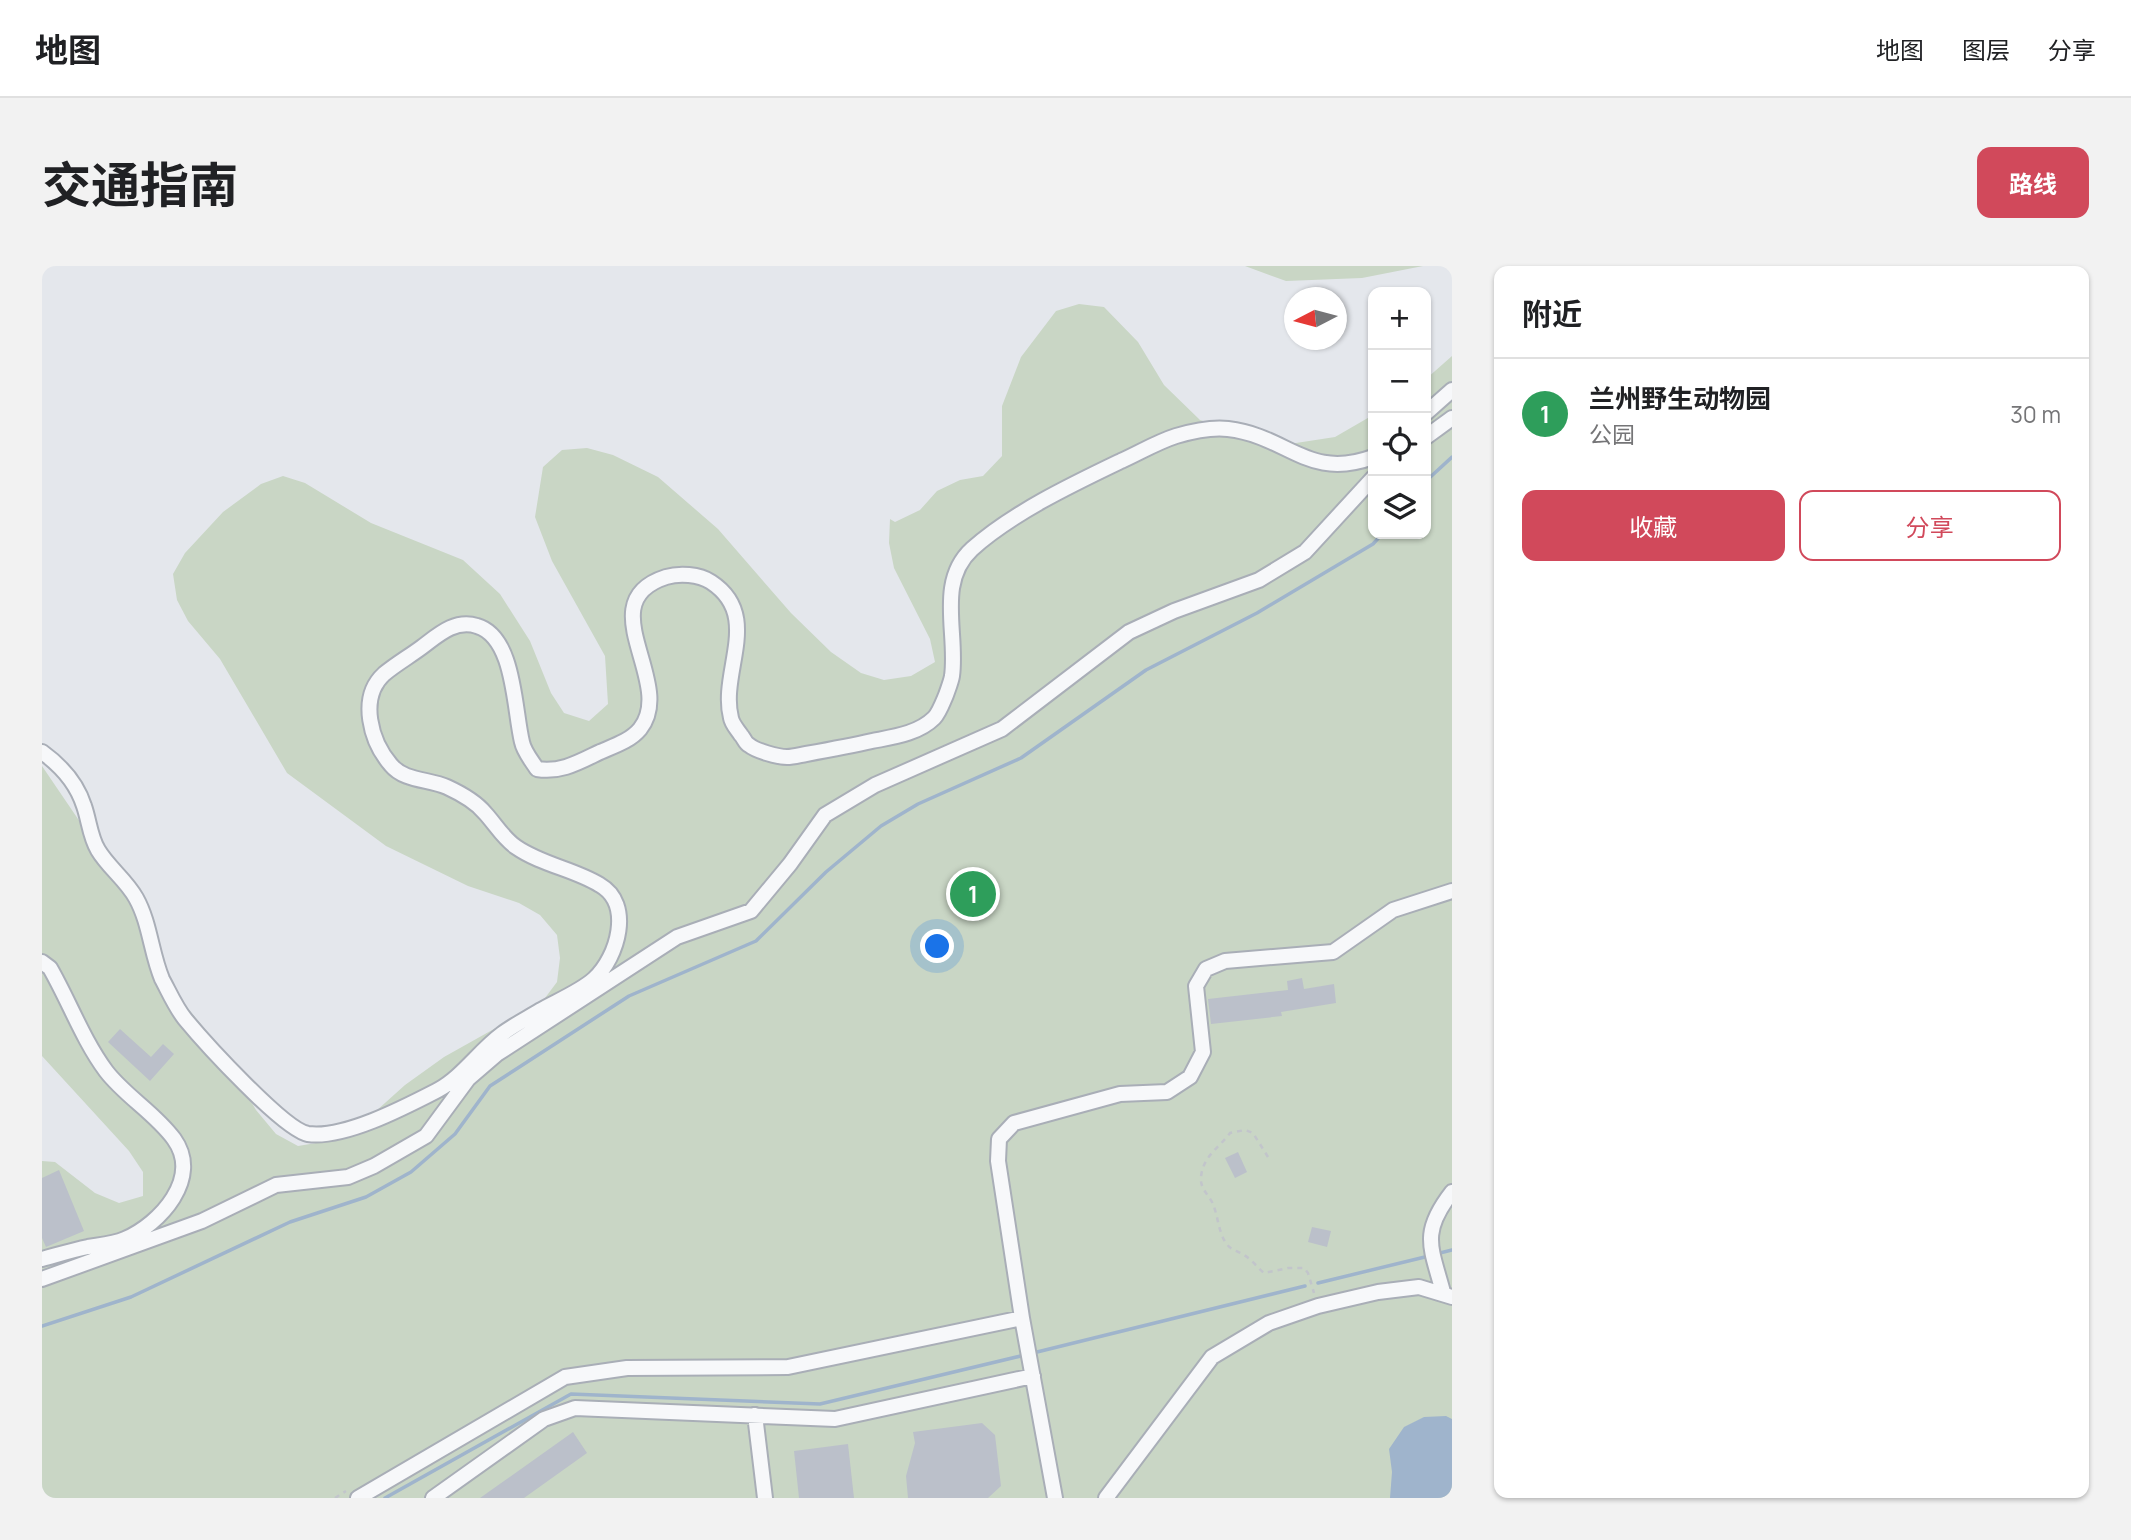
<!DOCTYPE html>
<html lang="zh">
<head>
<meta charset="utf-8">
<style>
  :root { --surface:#fff; --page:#f2f2f2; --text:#202124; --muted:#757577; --line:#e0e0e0; --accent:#d1495b }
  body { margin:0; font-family:Manrope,"Noto Sans SC",sans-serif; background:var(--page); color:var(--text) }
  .controls { position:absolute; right:21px; top:21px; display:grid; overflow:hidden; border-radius:14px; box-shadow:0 2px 5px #0004 }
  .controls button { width:63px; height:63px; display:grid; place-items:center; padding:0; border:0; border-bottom:2px solid var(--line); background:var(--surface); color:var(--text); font:35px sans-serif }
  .compass { position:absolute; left:1242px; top:21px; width:63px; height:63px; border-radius:50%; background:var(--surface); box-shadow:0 2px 5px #0004; rotate:264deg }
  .you { position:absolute; left:896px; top:681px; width:24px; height:24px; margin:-18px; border:5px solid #fff; border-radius:50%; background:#1a73e8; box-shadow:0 0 0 10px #1a73e833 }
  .badge { display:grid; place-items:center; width:46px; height:46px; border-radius:50%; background:var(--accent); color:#fff; font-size:23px; font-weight:700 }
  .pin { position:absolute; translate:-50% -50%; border:4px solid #fff; box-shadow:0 2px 7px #0006 }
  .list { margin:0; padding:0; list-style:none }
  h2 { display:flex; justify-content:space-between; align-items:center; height:91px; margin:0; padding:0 28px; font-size:30px }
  h2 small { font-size:23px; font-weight:400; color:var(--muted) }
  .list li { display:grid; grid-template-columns:46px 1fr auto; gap:21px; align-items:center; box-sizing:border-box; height:112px; padding:0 28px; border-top:2px solid var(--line) }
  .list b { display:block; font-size:26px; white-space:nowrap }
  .list p { margin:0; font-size:23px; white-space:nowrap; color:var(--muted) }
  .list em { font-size:23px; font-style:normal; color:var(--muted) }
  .actions { display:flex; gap:14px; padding:21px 28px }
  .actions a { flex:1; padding:16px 0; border:2px solid var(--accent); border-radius:14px; text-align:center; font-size:24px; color:var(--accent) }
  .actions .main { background:var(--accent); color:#fff }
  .icon { flex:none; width:38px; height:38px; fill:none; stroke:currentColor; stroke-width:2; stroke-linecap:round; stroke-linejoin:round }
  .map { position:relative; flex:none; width:1410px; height:1232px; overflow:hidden; border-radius:14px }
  header { display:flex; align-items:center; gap:42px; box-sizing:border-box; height:98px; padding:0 35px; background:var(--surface); border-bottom:2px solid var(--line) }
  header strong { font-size:33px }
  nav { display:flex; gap:38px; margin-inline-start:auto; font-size:24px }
  .intro { display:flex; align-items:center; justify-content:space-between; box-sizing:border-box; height:168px; padding:0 42px }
  h1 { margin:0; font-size:49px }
  .button { padding:18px 32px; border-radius:14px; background:var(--accent); color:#fff; font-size:24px; font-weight:700 }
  main { display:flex; gap:42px; padding:0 42px }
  aside { flex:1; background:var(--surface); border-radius:14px; box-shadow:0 2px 5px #0004 }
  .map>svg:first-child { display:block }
  .green { fill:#c9d6c5 }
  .water { fill:#9fb4cc }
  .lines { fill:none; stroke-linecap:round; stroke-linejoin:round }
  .stream { stroke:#9fb4cc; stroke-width:3.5 }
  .building { fill:#bbc0ca }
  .minor-casing { stroke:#a9aeb7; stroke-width:18 }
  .path { stroke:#c2c5cb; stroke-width:2.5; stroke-dasharray:5 5; stroke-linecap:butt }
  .minor { stroke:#f7f8fa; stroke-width:14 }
</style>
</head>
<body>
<header>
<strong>地图</strong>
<nav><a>地图</a><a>图层</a><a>分享</a></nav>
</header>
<div class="intro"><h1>交通指南</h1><a class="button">路线</a></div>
<main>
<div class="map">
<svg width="1410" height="1232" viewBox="0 0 1410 1232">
  <rect width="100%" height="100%" fill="#e4e7ec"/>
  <path class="green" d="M1203,0h178l-61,12 -76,3z
    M1037,38l25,3 34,35 26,43 36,35 83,25 52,-8 38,-22v119h53v-155l26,-23v1142h-1410v-337l13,1 40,31 24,10 24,-7v-24l-14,-21 -87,-95v-290l70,103 63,124 40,48 41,69 20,24 22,12 48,-8 59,-53 39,-28 98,-55 15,-20 3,-24 -3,-23 -17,-20 -21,-12 -51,-17 -82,-40 -99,-73 -67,-114 -32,-38 -11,-21 -4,-26 12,-21 38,-41 38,-28 22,-8 22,7 66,40 92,37 37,34 30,47 21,52 13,20 25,8 19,-17 -3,-48 -53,-95 -17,-44 8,-50 19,-17 25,-2 26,7 45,22 60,52 73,84 40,39 30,21 23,7 27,-4 24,-14 -5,-23 -36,-71 -5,-25 1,-24 5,3 25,-12 17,-19 23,-11 23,-4 19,-20v-50l19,-49 35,-46z"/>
  <path class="water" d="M1404,1150l6,3v79h-62l2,-26 -3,-23 15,-22 20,-10z"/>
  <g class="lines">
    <path class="stream" d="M1384,215l26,-24
      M1394,988l16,-4
      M1276,1017l111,-27
      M0,1060l89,-29 159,-75 76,-25 45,-25 44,-38 35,-48 139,-90 127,-55 70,-69 55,-46 37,-22 103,-46 125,-88 111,-57 116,-69 9,-10
      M991,1087l272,-67
      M343,1232l186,-104 249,10 205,-49"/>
  </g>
  <path class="building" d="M1260,712l2,11 30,-5 2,19 -55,9 1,4 -71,8 -3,-25 80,-9 -1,-9z
    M78,763l31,28 12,-13 11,10 -24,27 -42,-39z
    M1196,886l9,20 -12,6 -10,-20z
    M17,904l25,61 -38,16 -4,-9v-60z
    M1270,961l19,4 -4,16 -19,-5z
    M940,1157l13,12 6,51 -13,12h-80l-2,-22 9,-33 -2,-11z
    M531,1166l14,21 -63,45h-44z
    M806,1178l6,54h-55l-5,-47z"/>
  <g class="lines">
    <g class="minor-casing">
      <path id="minor" d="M1384,147l26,-23
        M1384,171l26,-19
        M0,486c18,13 35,32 42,54 5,14 6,31 14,44 10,17 28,30 38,48 14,25 15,55 26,81 7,13 14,29 23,40 19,23 99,111 123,115 36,5 97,-27 130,-44 24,-13 41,-39 64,-56 12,-9 26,-16 39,-24 16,-9 40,-19 53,-31 24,-22 39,-75 6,-94 -26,-16 -58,-20 -84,-38 -13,-9 -20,-22 -31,-34 -9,-11 -25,-20 -38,-26 -18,-8 -43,-6 -56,-22 -20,-23 -33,-67 -7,-91 12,-10 26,-18 38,-27 16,-12 33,-28 55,-21 38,11 37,84 45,116 2,10 10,19 15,27 24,4 42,-7 63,-17 14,-6 30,-11 40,-23 37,-46 -52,-127 26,-152 13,-4 33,-3 45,5 52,34 8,90 20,136 1,6 6,11 10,17 3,3 4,8 8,10 7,6 29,12 38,12 6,0 13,-2 19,-3 22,-4 44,-8 66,-13 20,-4 46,-7 62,-23 5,-5 9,-16 12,-23 2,-6 5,-13 6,-19 6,-42 -16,-94 20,-127 40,-36 101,-65 149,-88 18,-8 36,-19 55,-25 17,-5 35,-9 52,-7 60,7 80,52 145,28
        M0,696l8,6c19,33 33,72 56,103 19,25 49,42 68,68 28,39 -14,85 -49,100 -11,5 -25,6 -37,8 -15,3 -31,8 -46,12
        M0,1013l160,-58 74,-36 72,-8 26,-11 52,-30 42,-57 29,-25 180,-117 74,-26 39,-47 35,-49 50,-30 127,-56 127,-97 45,-21 85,-31 46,-28 68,-74
        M1401,1026c-12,-45 -23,-59 9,-100
        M713,1149l10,83
        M316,1232l207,-121 62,-9 161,-1 234,-49
        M391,1232l111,-79 31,-11 260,11 198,-43
        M1013,1232l-33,-180 -24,-157 1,-22 15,-16 106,-29 47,-2 23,-15 13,-25 -7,-66 10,-17 19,-8 108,-9 60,-42 59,-19
        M1064,1232l106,-141 57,-34 49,-17 60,-14 41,-5 33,10"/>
    </g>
    <path class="path" d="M1226,891l-15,-24 -8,-3 -15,3c-11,15 -27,23 -29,44 -1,11 6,16 11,25 6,12 6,30 14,41 4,7 12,8 18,12 7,4 14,13 20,18l24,-5h16l4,5 6,20
      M293,1232l11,-7"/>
    <use href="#minor" class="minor"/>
  </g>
</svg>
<div class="controls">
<button>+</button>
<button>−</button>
<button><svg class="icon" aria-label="locate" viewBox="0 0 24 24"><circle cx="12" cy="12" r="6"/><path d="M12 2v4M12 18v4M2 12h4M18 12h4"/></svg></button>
<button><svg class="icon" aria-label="layers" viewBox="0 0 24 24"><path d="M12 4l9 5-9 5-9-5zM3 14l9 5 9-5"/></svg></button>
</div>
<svg class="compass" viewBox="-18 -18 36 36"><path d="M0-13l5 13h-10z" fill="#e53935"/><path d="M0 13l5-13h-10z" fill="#757577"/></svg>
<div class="you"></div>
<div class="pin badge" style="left:931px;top:628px;background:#2e9e5b">1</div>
</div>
<aside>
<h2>附近<small></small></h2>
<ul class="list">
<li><span class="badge" style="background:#2e9e5b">1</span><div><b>兰州野生动物园</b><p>公园</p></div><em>30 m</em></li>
</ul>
<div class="actions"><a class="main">收藏</a><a>分享</a></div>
</aside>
</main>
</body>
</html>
